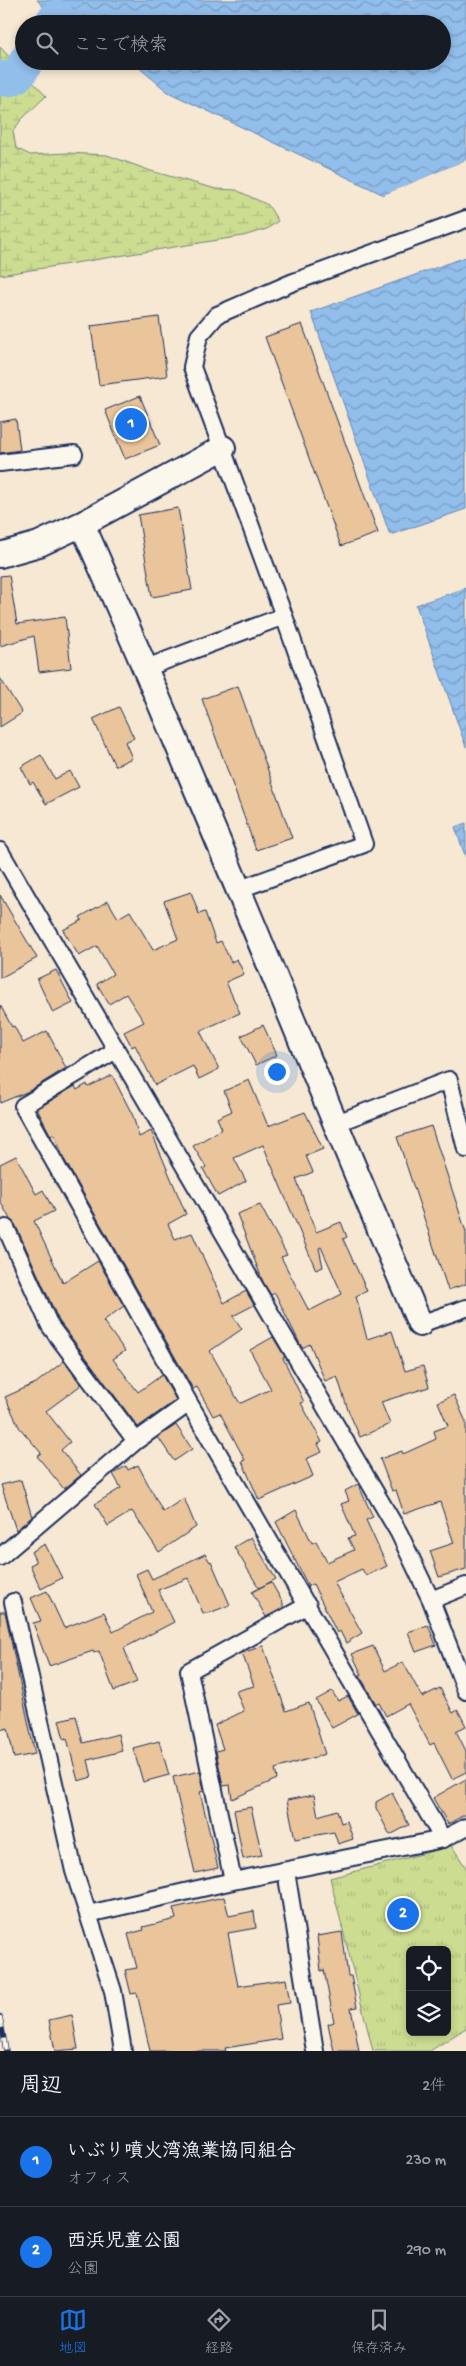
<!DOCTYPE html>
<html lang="ja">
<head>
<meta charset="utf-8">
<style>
  :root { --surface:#171b24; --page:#242831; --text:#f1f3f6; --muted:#9ea1a6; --line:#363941; --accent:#1a73e8 }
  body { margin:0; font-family:"Gochi Hand","Klee One",sans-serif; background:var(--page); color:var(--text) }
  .controls { position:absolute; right:15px; bottom:15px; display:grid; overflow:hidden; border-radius:8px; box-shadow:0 2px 8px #0003 }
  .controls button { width:45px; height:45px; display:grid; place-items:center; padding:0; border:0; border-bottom:1px solid var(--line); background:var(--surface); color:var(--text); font:25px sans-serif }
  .you { position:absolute; left:276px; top:1071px; width:18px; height:18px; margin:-12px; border:4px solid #fff; border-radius:50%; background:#1a73e8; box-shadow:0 0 0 8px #1a73e833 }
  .badge { display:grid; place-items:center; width:32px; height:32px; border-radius:50%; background:var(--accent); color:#fff; font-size:16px; font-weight:700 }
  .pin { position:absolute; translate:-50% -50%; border:2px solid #fff; box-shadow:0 1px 5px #0006 }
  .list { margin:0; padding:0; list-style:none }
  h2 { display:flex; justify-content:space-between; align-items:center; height:65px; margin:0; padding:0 20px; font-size:21px }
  h2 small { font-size:16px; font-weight:400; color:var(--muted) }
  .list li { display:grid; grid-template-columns:32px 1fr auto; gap:15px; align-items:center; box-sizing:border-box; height:90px; padding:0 20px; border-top:1px solid var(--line) }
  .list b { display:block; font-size:19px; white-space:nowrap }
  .list p { margin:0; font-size:16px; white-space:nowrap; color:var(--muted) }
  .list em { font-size:16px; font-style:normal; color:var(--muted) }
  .icon { flex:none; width:28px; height:28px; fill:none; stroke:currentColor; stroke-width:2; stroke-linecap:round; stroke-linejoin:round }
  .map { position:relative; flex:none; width:466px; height:2051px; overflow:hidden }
  .search { position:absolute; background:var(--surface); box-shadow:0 2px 8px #0003; left:15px; right:15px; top:15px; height:55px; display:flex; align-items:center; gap:12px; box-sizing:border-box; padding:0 18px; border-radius:28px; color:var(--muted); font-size:19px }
  .sheet { height:245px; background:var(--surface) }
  nav { display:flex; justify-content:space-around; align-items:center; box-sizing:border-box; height:70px; border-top:1px solid var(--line); background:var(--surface); font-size:14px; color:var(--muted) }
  nav a { display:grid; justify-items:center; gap:2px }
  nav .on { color:var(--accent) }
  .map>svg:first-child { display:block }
  .wetland { fill:url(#wetland-marsh); stroke:#748677 }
  .park { fill:url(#park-tufts); stroke:#748677; fill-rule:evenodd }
  .water { fill:url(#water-waves); stroke:#6285b3 }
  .pier { fill:#f6e8d3 }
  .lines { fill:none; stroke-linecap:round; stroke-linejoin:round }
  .river { stroke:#92beeb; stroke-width:35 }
  .building { fill:#eac49a; stroke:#1b2f5e }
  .street-casing { stroke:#1b2f5e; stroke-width:20 }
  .secondary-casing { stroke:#1b2f5e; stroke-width:28 }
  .street { stroke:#fbf7ec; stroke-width:16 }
  .secondary { stroke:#fbf7ec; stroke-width:24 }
  .rail-casing { stroke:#1b2f5e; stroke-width:5.5 }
  .rail { stroke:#fbf7ec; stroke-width:4; stroke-dasharray:11; stroke-linecap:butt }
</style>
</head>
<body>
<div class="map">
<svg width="466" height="2051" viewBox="0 0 466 2051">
  <defs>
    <pattern id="wetland-marsh" width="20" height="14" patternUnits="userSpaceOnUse" patternTransform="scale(1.25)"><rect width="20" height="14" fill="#ccdc90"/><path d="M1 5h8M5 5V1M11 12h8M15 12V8" fill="none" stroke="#afbd7f"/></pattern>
    <pattern id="park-tufts" width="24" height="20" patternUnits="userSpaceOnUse" patternTransform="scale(1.25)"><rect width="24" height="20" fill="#ccdc90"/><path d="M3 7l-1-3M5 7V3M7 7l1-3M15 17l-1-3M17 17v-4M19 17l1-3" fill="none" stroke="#afbd7f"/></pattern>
    <pattern id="water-waves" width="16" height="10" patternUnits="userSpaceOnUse" patternTransform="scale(1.25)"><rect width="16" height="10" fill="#92beeb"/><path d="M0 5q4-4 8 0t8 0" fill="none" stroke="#769bc2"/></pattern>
  </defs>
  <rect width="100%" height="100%" fill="#f6e8d3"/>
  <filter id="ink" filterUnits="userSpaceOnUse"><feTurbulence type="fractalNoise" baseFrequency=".02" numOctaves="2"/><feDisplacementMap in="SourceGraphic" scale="10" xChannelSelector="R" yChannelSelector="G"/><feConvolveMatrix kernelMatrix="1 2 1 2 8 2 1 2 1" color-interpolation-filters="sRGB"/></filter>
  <g filter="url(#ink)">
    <path class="wetland" d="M0,47l46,49 -25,24 -8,11 3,17 14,7 37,-2 40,2 44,16 65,18 20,1 32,15 10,16 -11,8 -24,7 -243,39z"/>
    <path class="park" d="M452,1846l14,22v160l-36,23h-57l-43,-173zM410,1950h37v82h-37z"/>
    <path class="water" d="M37,0h429v160l-82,35 -216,-103 -37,-31h311v-37h-371l-22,-11z
      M466,257v252l-76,26 -79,-223z
      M466,588v159l-50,-142z
      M466,823v35l-11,-31z"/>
    <path class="pier" d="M466,160v3l-81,34 -4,-1z"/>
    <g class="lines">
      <path class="river" d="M51,24l6,-7
        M0,78c14,4 21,-5 26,-17"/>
    </g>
    <path class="building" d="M159,317l8,59 -68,9 -8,-59z
      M302,324l76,209 -37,13 -76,-209z
      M140,396l20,49 -35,14 -20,-49z
      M16,419l4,31 -20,3v-31z
      M178,508l14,82 -40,7 -14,-82z
      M9,575l8,49 48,-7 6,51 -32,4 -5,-36 -34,10v-70z
      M0,678l22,35 -22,14z
      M238,686l54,152 -36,12 -54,-151z
      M119,707l15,31 -9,4 7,16 -17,8 -22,-47z
      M41,755l14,24 15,-8 9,16 -33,17 -13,-22 -3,2 -9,-17z
      M191,892l8,22 6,-2 11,31 5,-2 10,21 6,-3 7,15 -18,8 14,31 -40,18 19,38 -20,10 -6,-13 -38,19 -20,-40 -3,2 -8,-15 20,-10 -18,-28 -17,10 -12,-20 16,-10 -16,-28 -18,10 -16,-26 19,-10 -2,-3 28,-16 10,17 12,-7 23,39 25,-11 -14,-38z
      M0,895l37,63 -37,20z
      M56,970l17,33 -20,10 -16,-34z
      M0,1005l12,22 2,-1 9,17 24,-12 19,37 -37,23 -29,12z
      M263,1025l14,30 -21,10 -15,-29z
      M112,1075l21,41 6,21 12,-6 35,83 -18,10 7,15 17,-6 32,70 22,-12 8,14 -21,11 9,13 -32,22 29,51 2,1 30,-14 -21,-39 23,-13 12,20 -2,1 21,44 -3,1 21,39 -4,2 4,8 -16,7 7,17 -54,24 -17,-39 3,-1 -25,-47 -7,3 -16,-29 -4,2 -129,-230 -10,-25 -3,2 -14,-27 38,-23 2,4 10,-6 1,3z
      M249,1080l19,46 37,-14 18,37 -17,7 7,16 -17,7 20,53 25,-10 6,15 -4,2 24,52 -11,5 11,43 25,-8 13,40 18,-5 6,21 -48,15 9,22 -30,13 -12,-27 -11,-34 -12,5 -15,-37 -8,4 -27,-55 -4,2 -8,-13 -26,-68 23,-9 27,50 -6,2 28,54 33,-17 -21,-47 -2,1 4,19 -7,3 -53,-125 -29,13 12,23 -28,15 -15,-27 3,-2 -13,-21 29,-17 -5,-11 15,-7 -8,-20z
      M431,1126l35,106v52l-18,6 -51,-153z
      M16,1156l20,38 7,-4 11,21 -20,10 29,62 35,-22 26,45 -21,15 22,30 -12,8 25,33 24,-17 14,25 -38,27 -79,-106 -44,-97 -5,-5 -10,-18v-37z
      M64,1361l17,24 -35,26 24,31 -9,8 20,25 -17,14 -27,-33 4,-3 -22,-26 -14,-30 31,-14z
      M454,1395l12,27v147l-27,8 -9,-26 24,-8 -14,-41 -36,12 -8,-24 -4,1 -12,-32 22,-8 1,3 33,-15 -2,-8 14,-5 -10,-24z
      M176,1425l16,24 -18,12 -16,-24z
      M138,1465l25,47 21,-14 12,29 -37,25 -27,-41 -24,15 -13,-22 26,-16 -8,-14 13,-8 2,4z
      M21,1480l11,37 -16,13 -15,-45z
      M358,1484l15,33 -7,3 21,46 -21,10 -4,-7 -28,13 28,51 -16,10 -6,-12 -3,2 -24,-49 -5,2 -32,-64 20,-12 16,33 4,-2 11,21 27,-12 -6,-12 7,-2 -14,-32 8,-3 -4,-10z
      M251,1537l25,42 -17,9 -25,-41z
      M45,1544l17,34 -21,11 -11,-24 6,-3 -5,-10z
      M205,1554l5,8 1,-1 19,44 -21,8h-6l-15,-35 -30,12 16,32 -50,26 13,34 -23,9 -15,-40 -5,2 -1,-2 -44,15 -16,-43 8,-2 -10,-23 16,-7 17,37 40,-16 9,20 39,-20 -16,-38 11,-5 5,10z
      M271,1582l12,21v5l-17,9 -14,-25z
      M0,1612h5l30,142 -21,4 -6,-30 -8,2z
      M428,1625l8,20 -20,7 -8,-20z
      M263,1646l23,65 23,-8 16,51 -50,15 2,10 -45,20 -2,-14 -7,1 -7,-35 7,-2 -8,-24 29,-14 -8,-20 18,-5 -12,-33z
      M373,1646l12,25 18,-9 19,35 18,-9 13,25 5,-3 8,16 -10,5 10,20v21l-14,7 -18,-36 -4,2 -22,-41 -22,12 -7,-13 -3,1 -16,-28 2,-1 -10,-21z
      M332,1691l6,10 10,-5 10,18 -26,14 -16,-28z
      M76,1716l7,27 35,-9 4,17 -34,9 4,17 -14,4 -11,-43 -3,1 -5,-19z
      M159,1741l10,34 -26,7 -10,-34z
      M200,1771l4,20 -4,1 18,76 -23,5 -22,-96z
      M466,1779v35l-18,10 -15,-26z
      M392,1793l17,32 -19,10 -14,-27v-6z
      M314,1795l4,21 19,-6 4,13 6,-2 6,18 -15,5 -4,-12 -39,7 -8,-39z
      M251,1807l11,48 -19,4 -9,-49z
      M224,1897l5,19 25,-5 2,17 -28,5 10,53 48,-7 4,24 -14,2 5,34 -56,9 1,3h-76l-13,-58 -6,1 -6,-24 12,-2 -9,-34 16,-4 -1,-3 33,-8 -3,-11z
      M342,1932l6,44h3l6,31 -6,1 8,43h-25l-6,-27 6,-2 -10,-52 -3,1 -4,-35z
      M72,2015l6,34 -23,2 -6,-31z"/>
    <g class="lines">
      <g class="street-casing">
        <path id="street" d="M0,463l74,-9
          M146,668l138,-52
          M0,851l399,682 32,67 35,91
          M237,890l127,-46 -80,-228 -92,-249 7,-31 18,-21 74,-32 175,-64
          M116,1050l-93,56 166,297 254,436
          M334,1124l115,-44 17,69
          M6,1228l44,98 86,115
          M420,1324l46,-16
          M0,1557l136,-116 53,-38
          M431,1600l35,-14
          M13,1602l61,269 39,120 10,60
          M286,1871l29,180
          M233,1881l-44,-210 119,-66
          M88,1914l145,-33 210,-42 23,-12"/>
      </g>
      <g class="secondary-casing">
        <path id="secondary" d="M82,524c118,265 224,534 338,800
          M0,555l39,-11 43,-20 141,-76"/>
      </g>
      <use href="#street" class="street"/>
      <use href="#secondary" class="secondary"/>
      <g class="rail-casing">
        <path id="rail" d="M0,2017l6,34"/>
      </g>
      <use href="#rail" class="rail"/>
    </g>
  </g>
</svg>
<div class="controls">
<button><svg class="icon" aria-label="locate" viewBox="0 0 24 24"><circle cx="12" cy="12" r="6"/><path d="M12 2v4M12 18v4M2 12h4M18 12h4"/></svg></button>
<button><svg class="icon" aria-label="layers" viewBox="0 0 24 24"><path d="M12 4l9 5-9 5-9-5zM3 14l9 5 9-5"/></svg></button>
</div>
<div class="you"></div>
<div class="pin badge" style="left:131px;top:424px">1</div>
<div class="pin badge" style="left:403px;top:1914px">2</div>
<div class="search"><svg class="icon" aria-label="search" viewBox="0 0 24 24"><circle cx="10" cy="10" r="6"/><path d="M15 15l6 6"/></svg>ここで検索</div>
</div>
<section class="sheet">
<h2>周辺<small>2件</small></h2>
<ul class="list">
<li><span class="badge">1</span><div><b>いぶり噴火湾漁業協同組合</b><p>オフィス</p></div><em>230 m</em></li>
<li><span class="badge">2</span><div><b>西浜児童公園</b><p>公園</p></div><em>290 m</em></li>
</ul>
</section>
<nav>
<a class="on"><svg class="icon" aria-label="map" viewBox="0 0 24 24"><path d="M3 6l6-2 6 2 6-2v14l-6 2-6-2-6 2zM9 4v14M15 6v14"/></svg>地図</a>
<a><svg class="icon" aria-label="directions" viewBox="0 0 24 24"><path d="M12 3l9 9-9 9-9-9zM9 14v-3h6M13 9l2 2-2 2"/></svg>経路</a>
<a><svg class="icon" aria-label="saved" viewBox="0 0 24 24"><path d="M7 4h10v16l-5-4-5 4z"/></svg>保存済み</a>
</nav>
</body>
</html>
